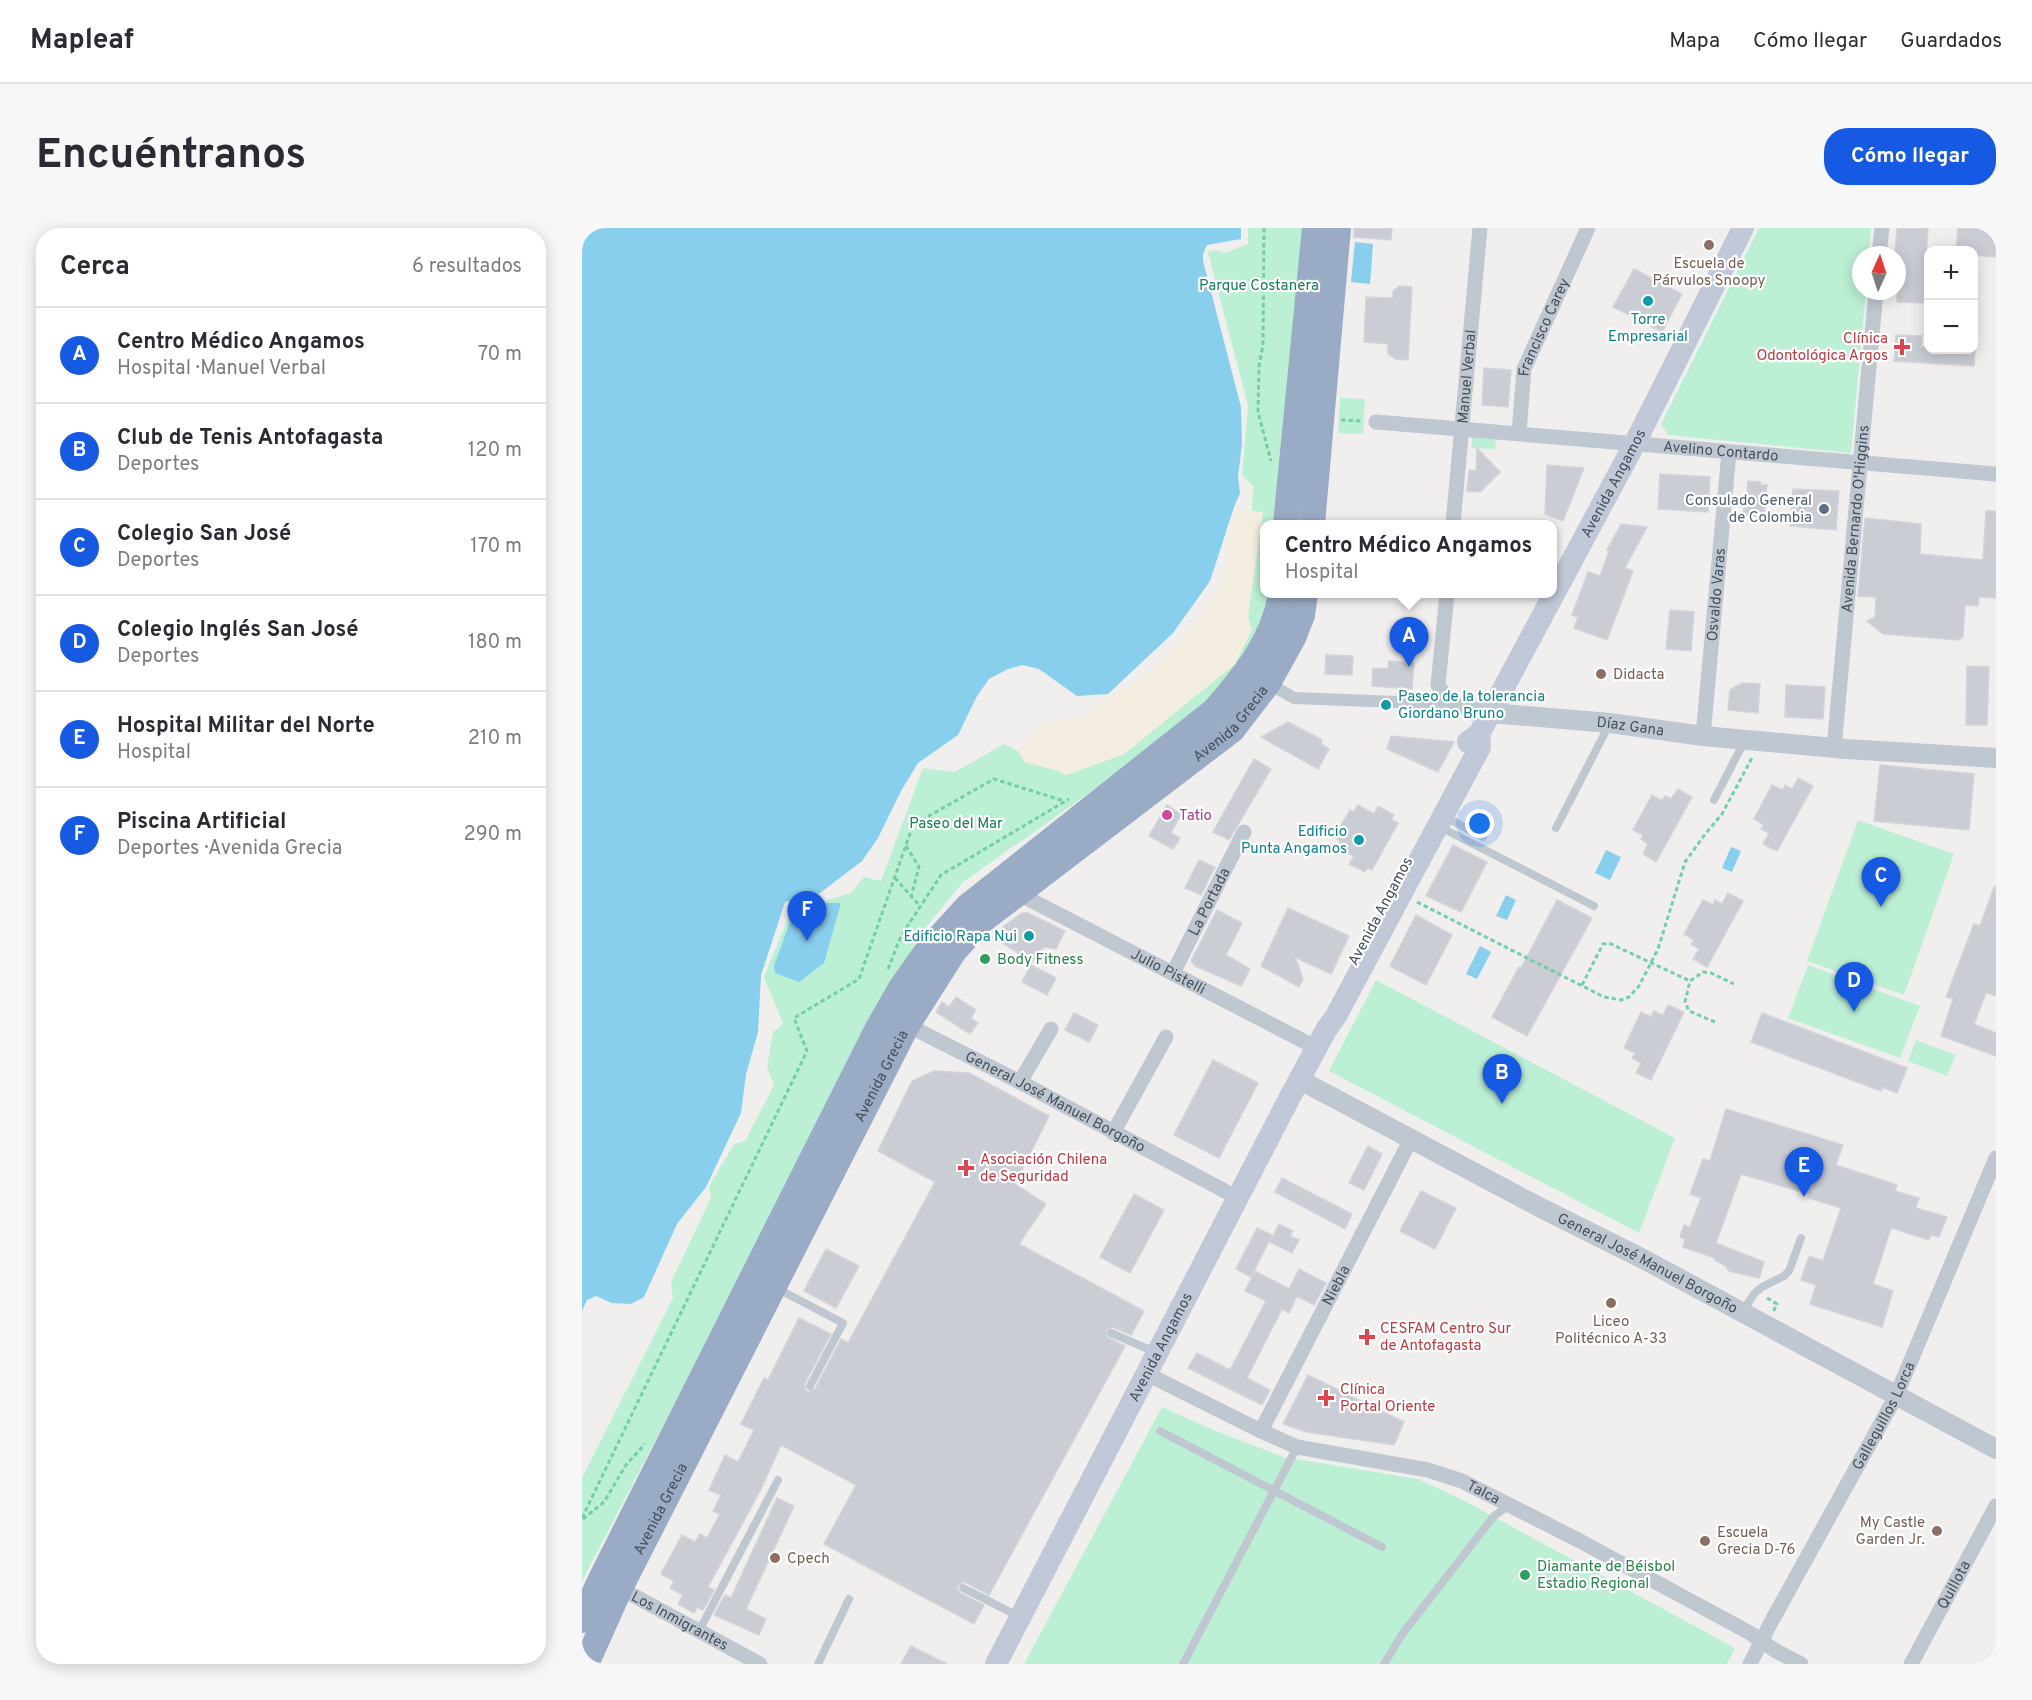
<!DOCTYPE html>
<html lang="es">
<head>
<meta charset="utf-8">
<style>
  :root { --surface:#fff; --page:#f7f7f7; --text:#2b2b33; --muted:#7c7c81; --line:#e1e1e2; --accent:#165ae4 }
  body { margin:0; font-family:Overpass,sans-serif; background:var(--page); color:var(--text) }
  .controls { position:absolute; right:18px; top:18px; display:grid; overflow:hidden; border-radius:12px; box-shadow:0 3px 15px #0003 }
  .controls button { width:54px; height:54px; display:grid; place-items:center; padding:0; border:0; border-bottom:2px solid var(--line); background:var(--surface); color:var(--text); font:30px sans-serif }
  .compass { position:absolute; left:1270px; top:18px; width:54px; height:54px; border-radius:50%; background:var(--surface); box-shadow:0 3px 15px #0003; rotate:3deg }
  .you { position:absolute; left:898px; top:596px; width:21px; height:21px; margin:-15px; border:4px solid #fff; border-radius:50%; background:#1a73e8; box-shadow:0 0 0 9px #1a73e833 }
  .badge { display:grid; place-items:center; width:39px; height:39px; border-radius:50%; background:var(--accent); color:#fff; font-size:20px; font-weight:700 }
  .pin { position:absolute; translate:-50% -50px; filter:drop-shadow(0 2px 3px #0008) }
  .pin::after { content:''; position:absolute; top:32px; width:21px; height:18px; background:inherit; clip-path:polygon(0 0,100% 0,50% 100%) }
  .popup { position:absolute; left:678px; top:292px; width:297px; height:78px; box-sizing:border-box; display:grid; place-content:center; border-radius:12px; background:var(--surface); filter:drop-shadow(0 2px 4px #0005); font-size:20px; white-space:nowrap; color:var(--muted) }
  .popup b { font-size:22px; color:var(--text) }
  .popup::after { content:''; position:absolute; left:50%; top:100%; margin-left:-12px; border:12px solid transparent; border-top-color:var(--surface) }
  .list { margin:0; padding:0; list-style:none }
  h2 { display:flex; justify-content:space-between; align-items:center; height:78px; margin:0; padding:0 24px; font-size:26px }
  h2 small { font-size:20px; font-weight:400; color:var(--muted) }
  .list li { display:grid; grid-template-columns:39px 1fr auto; gap:18px; align-items:center; box-sizing:border-box; height:96px; padding:0 24px; border-top:2px solid var(--line) }
  .list b { display:block; font-size:22px; white-space:nowrap }
  .list p { margin:0; font-size:20px; white-space:nowrap; color:var(--muted) }
  .list em { font-size:20px; font-style:normal; color:var(--muted) }
  .map { position:relative; flex:none; width:1414px; height:1436px; overflow:hidden; border-radius:24px }
  header { display:flex; align-items:center; gap:36px; box-sizing:border-box; height:84px; padding:0 30px; background:var(--surface); border-bottom:2px solid var(--line) }
  header strong { font-size:28px }
  nav { display:flex; gap:33px; margin-inline-start:auto; font-size:21px }
  .intro { display:flex; align-items:center; justify-content:space-between; box-sizing:border-box; height:144px; padding:0 36px }
  h1 { margin:0; font-size:42px }
  .button { padding:15px 27px; border-radius:24px; background:var(--accent); color:#fff; font-size:21px; font-weight:700 }
  main { display:flex; gap:36px; padding:0 36px }
  aside { flex:1; background:var(--surface); border-radius:24px; box-shadow:0 3px 15px #0003 }
  .map>svg:first-child { display:block }
  .green { fill:#bcf0d5 }
  .sand { fill:#f3eedf }
  .water { fill:#88ceed }
  .building { fill:#cacdd4; stroke:#d2d4da; stroke-width:1.5 }
  .lines { fill:none; stroke-linecap:round; stroke-linejoin:round }
  .path { stroke:#73ceab; stroke-width:3; stroke-dasharray:4.5 3; stroke-linecap:butt }
  .service { stroke:#bfc7d1; stroke-width:8 }
  .pedestrian { stroke:#bfc7d1; stroke-width:12 }
  .minor { stroke:#bfc7d1; stroke-width:15 }
  .tertiary { stroke:#bfc7d1; stroke-width:20 }
  .secondary { stroke:#c1c9d8; stroke-width:22 }
  .trunk { stroke:#9aabc6; stroke-width:26 }
  .education-dot { fill:#8d6e63; stroke:#fff; stroke-width:2 }
  .culture-dot { fill:#0f9aa8; stroke:#fff; stroke-width:2 }
  .health-dot { fill:#e0444e; stroke:#fff; stroke-width:2 }
  .service-dot { fill:#5c6f8a; stroke:#fff; stroke-width:2 }
  .hotel-dot { fill:#d1479c; stroke:#fff; stroke-width:2 }
  .leisure-dot { fill:#2e9e5b; stroke:#fff; stroke-width:2 }
  .labels { text-anchor:middle; stroke-width:4.5; stroke-linejoin:round; paint-order:stroke }
  .education-label { font-size:15px; fill:#785e54; stroke:#fff; text-anchor:start }
  .park-label { font-size:15px; fill:#157f55; stroke:#fff }
  .culture-label { font-size:15px; fill:#0d838f; stroke:#fff; text-anchor:end }
  .street-label { font-size:15px; fill:#46505c; stroke:#fff }
  .health-label { font-size:15px; fill:#be3a42; stroke:#fff; text-anchor:start }
  .service-label { font-size:15px; fill:#4e5e75; stroke:#fff; text-anchor:end }
  .hotel-label { font-size:15px; fill:#b23c85; stroke:#fff; text-anchor:start }
  .leisure-label { font-size:15px; fill:#27864d; stroke:#fff; text-anchor:start }
</style>
</head>
<body>
<header>
<strong>Mapleaf</strong>
<nav><a>Mapa</a><a>Cómo llegar</a><a>Guardados</a></nav>
</header>
<div class="intro"><h1>Encuéntranos</h1><a class="button">Cómo llegar</a></div>
<main>
<aside>
<h2>Cerca<small>6 resultados</small></h2>
<ul class="list">
<li><span class="badge">A</span><div><b>Centro Médico Angamos</b><p>Hospital · Manuel Verbal</p></div><em>70 m</em></li>
<li><span class="badge">B</span><div><b>Club de Tenis Antofagasta</b><p>Deportes</p></div><em>120 m</em></li>
<li><span class="badge">C</span><div><b>Colegio San José</b><p>Deportes</p></div><em>170 m</em></li>
<li><span class="badge">D</span><div><b>Colegio Inglés San José</b><p>Deportes</p></div><em>180 m</em></li>
<li><span class="badge">E</span><div><b>Hospital Militar del Norte</b><p>Hospital</p></div><em>210 m</em></li>
<li><span class="badge">F</span><div><b>Piscina Artificial</b><p>Deportes · Avenida Grecia</p></div><em>290 m</em></li>
</ul>
</aside>
<div class="map">
<svg width="1414" height="1436" viewBox="0 0 1414 1436">
  <rect width="100%" height="100%" fill="#f1efee"/>
  <path class="green" d="M666,0h56l-22,296h-17v70h11l-13,44 -53,70 -247,174 -44,54 -337,645v-103l91,-180 -2,-16 40,-84 -2,-12 25,-42 11,-3 29,-56 -7,-18 6,-35 10,-8 -19,-47 27,-66 60,-18 13,-16 17,4 42,-113 32,4 49,-28 14,7 7,11 34,9 7,4 58,-21 111,-90 13,-46 5,-132 -11,-11 6,-69 -40,-154 8,-2 9,3 23,-9z
    M1177,0h112l-2,27h-8v36h5l-15,162 -183,-18 -7,-11z
    M758,170l25,1 -2,35 -25,-1z
    M890,209l24,2 -1,10 -23,-1z
    M1276,592l96,34 -50,141 -97,-34z
    M1226,737l112,41 -20,52 -112,-40z
    M794,752l299,158 -36,95 -310,-162z
    M1334,812l40,15 -9,21 -39,-15z
    M580,1179l54,24 68,26 134,22 45,21 272,148 -8,16h-703z"/>
  <path class="sand" d="M655,281l26,3 -15,105 4,12 -17,35 -111,90 -58,21 -7,-4 -34,-9 -7,-11 22,-26 44,-9 66,-44 39,-41 34,-47 8,-63z"/>
  <path class="water" d="M0,0h659v11l-34,6 -4,9v7l38,146 1,37 -4,33 2,16 -6,14 -24,74 -37,52 -65,61 -31,2 -38,-27 -17,-4 -14,4 -19,10 -12,17 -19,39 -40,28 -17,28 -23,47 -16,23 -42,32 -35,9 -24,73 -3,57 -12,42 -5,39 -35,74 -29,37 -33,73 -13,7 -19,-1 -16,-7 -9,4 -5,11v34z
    M773,14l18,2 -3,40 -19,-2z
    M1149,619l10,4 -9,21 -10,-4z
    M1024,622l15,7 -11,23 -15,-7z
    M924,667l10,5 -9,20 -11,-4z
    M243,675h16l-17,60 -25,19 -24,-9 -1,-7 17,-47z
    M898,718l11,6 -14,27 -11,-5z"/>
  <path class="building" d="M772,0h38l-1,12 -37,-3z
    M1315,0h31l-5,75 -26,-1v-47h-2z
    M1376,0h38v29l-22,-2v-5h-18z
    M1052,41l48,25 -20,38 -49,-25z
    M817,58l13,1 -4,73 -13,-1 -7,-5v-10l-24,-2 2,-45 27,1v-7z
    M1314,107l26,1 -1,11h8v3h46l-1,16 -80,-5z
    M902,140l27,2 -3,37 -26,-2z
    M895,220l23,24 -20,20 -13,-1 2,-21 7,1z
    M965,237l37,3 -21,53 -18,-7z
    M1078,246l50,3 -2,35 -50,-3z
    M1166,253l13,1 -1,3h7l-3,32 -21,-1 1,-13h2z
    M1211,261l46,2 -3,39 -46,-4z
    M1404,283h10v87l-17,-1 -1,9 -13,-1 -2,32 -4,3 -76,-6 -16,-13 8,-4 1,-20 -18,-1 7,-78 56,6 -1,30 63,6z
    M1039,296l26,3 -22,41 8,3 -26,69 -33,-12 4,-11 -6,-2 16,-43 12,4 9,-25 -2,-1z
    M1088,382l24,2 -3,39 -25,-2z
    M744,427l27,1 -1,19 -27,-1z
    M807,433l25,2 -2,26 -40,-3 1,-18 15,1z
    M1385,438l22,1 -2,58h-21z
    M1160,455l18,1 -2,29 -30,-3 2,-20z
    M1204,457l39,2 -2,32 -38,-2z
    M706,494l34,18 -1,4 8,5 -11,20 -57,-32z
    M809,508l63,6 -16,30 -51,-23z
    M672,531l17,10 -42,71 -16,-8z
    M1298,537l94,9 -5,56 -95,-9z
    M1216,550l15,8 -36,65 -14,-7 6,-11 -8,-4 3,-4 -10,-6 18,-34 11,5 2,-5 7,4z
    M1096,561l14,8 -36,65 -13,-8 5,-10 -7,-5 2,-4 -10,-5 19,-35 10,6 3,-5 6,3z
    M585,577l14,9 -10,19 9,5 -7,11 -24,-13z
    M776,577l16,9 4,-8 16,9 -3,4 7,4 -26,47 -5,-2 -2,4 -16,-8 5,-8 -17,-9 3,-6 -6,-4 16,-27 4,2z
    M871,617l34,17 -26,50 -35,-16z
    M617,632l16,7 -14,28 -16,-7z
    M1412,659h2v109l-10,-3 -12,31 22,9v23l-55,-20 12,-37 -7,-2 28,-73 6,2z
    M1146,665l15,8 -36,66 -14,-8 6,-10 -8,-5 3,-4 -10,-6 19,-34 10,5 2,-5 7,4z
    M975,672l35,18 -65,118 -35,-19 27,-50 2,1z
    M706,680l61,28 -18,38 -36,-17 8,22 -4,8 -38,-21z
    M635,682l25,13 -16,32 24,14 -9,17 -46,-20 -4,-5z
    M440,685h6l37,18 -9,18 -12,-2 -12,15 -39,-25 12,-12z
    M834,687l36,20 -26,50 -36,-19z
    M449,737l25,13 -9,17 -25,-13z
    M374,769l20,13 -5,8 7,5 -8,11 -34,-22 6,-10 7,5z
    M1086,777l16,7 -33,68 -15,-7 5,-10 -9,-5 3,-5 -11,-5 17,-36 10,5 3,-6 9,4z
    M492,785l24,12 -9,17 -24,-12z
    M1180,785l145,55 -10,25 -15,-6 -1,4 -130,-49z
    M631,832l45,23 -39,75 -45,-23z
    M352,843l35,2 80,43 -34,68 31,20 -27,40 125,67 -13,24 -18,-8 -7,3 1,7 18,9 -136,249 -24,-13 -7,3 -1,4 3,4 24,12 -10,19 -150,-80 32,-59 -75,-40 -21,46 -52,96 6,3 -11,20 -6,-3 -3,6 -16,-9 5,-9 -13,-7 4,-7 -13,-7 21,-39 13,7 5,-8 7,4 13,-24 -7,-3 8,-16 -12,-5 16,-35 13,7 16,-32 -13,-6 23,-46 4,2 31,-62 32,16 -26,49v6l3,3 7,-3 26,-50 7,4 87,-161 -57,-31 34,-70z
    M1144,881l117,36 -7,20 61,20 -2,6 24,7 -3,10 31,9 -8,20 -8,-2 -2,5 -38,-12 -18,56 20,7 -11,36 -72,-23 6,-19 -15,-5 8,-24 14,5 18,-53 -33,-10 1,-4 -68,-20 -25,69 48,19 -5,16 -30,-7 -3,-5 -12,-6 1,-2 -32,-11 2,-8 -5,-2 4,-12 6,2 11,-29 -11,-4 13,-35 7,2z
    M786,918l14,8 -18,36 -15,-7z
    M700,950l70,36 -7,15 -70,-37z
    M839,963l35,17 -21,41 -35,-18z
    M552,966l30,16 -34,63 -30,-16z
    M697,996l14,7 -3,5 9,4 -7,13 -22,-11z
    M675,1000l15,7 -21,42 -15,-8z
    M244,1021l33,17 -23,42 -32,-17z
    M717,1041l27,14 -12,22 -17,-9 -8,17 -7,-4 -35,69 23,12 -8,15 -74,-37 9,-15 33,17 36,-69 -21,-10 10,-20 34,18z
    M726,1147l96,47 -10,23 -87,-13 -24,-8z
    M195,1270l17,8 -48,103 20,10 -7,16 -45,-20 11,-20 6,3z
    M329,1418l36,18h-46z"/>
  <g class="lines">
    <path class="path" d="M682,0l-1,117 -4,21 -1,46 13,49
      M759,192l20,1
      M324,618l13,21 -8,30
      M313,650l25,28
      M835,674l187,95 17,3 8,-3 10,-11 19,-37 27,-87 21,-29 16,-19 31,-58
      M306,741l13,-33 40,-61 128,-76
      M1000,757l21,-41 6,-1 81,38
      M1133,794l-26,-11 -4,-9 5,-21 13,-9 8,1 23,11
      M1185,1070l10,6 -4,8
      M0,1290l225,-467 -13,-33 65,-39 54,-154 81,-46 70,22
      M1,1291l21,-17 22,-37 19,-21"/>
    <path class="service" d="M1132,572l31,-60
      M863,589l38,20
      M858,599l154,79
      M974,600l54,-105
      M196,1061l65,34 -33,63
      M1160,1084l12,-18 8,-7 22,-11 5,-5 12,-33
      M529,1105l44,19
      M578,1203l222,116
      M381,1360l55,28
      M117,1403l79,-151
      M236,1436l31,-65
      M601,1436l114,-217
      M802,1436l19,-31 91,-117 16,-11"/>
    <path class="pedestrian" d="M686,455l26,15 156,6"/>
    <g class="minor">
      <path d="M1297,27l3,-27"/>
      <path id="s1" d="M794,194l620,52"/>
      <path id="s2" d="M937,205l5,-64 64,-141"/>
      <path id="s3" d="M871,296l27,-296"/>
      <path d="M865,366l-9,91 12,19 41,9"/>
      <path id="s4" d="M1121,508l26,-284"/>
      <path id="s5" d="M1252,520l42,-457"/>
      <path id="s6" d="M437,666l298,154"/>
      <path id="s7" d="M591,745l71,-141"/>
      <path id="s8" d="M320,792l5,5 113,57 218,116"/>
      <path d="M438,854l31,-53"/>
      <path d="M531,905l53,-96"/>
      <path id="s9" d="M563,1145l116,58 36,16 131,23 34,11 118,60 170,92 26,18 25,13"/>
      <path id="s10" d="M679,1203l150,-292"/>
      <path id="s11" d="M32,1357l146,79"/>
      <path id="s12" d="M1168,1436l19,-38 127,-230 100,-238"/>
      <path id="s13" d="M1329,1436l85,-158"/>
    </g>
    <g class="tertiary">
      <path id="s14" d="M909,485l119,10 93,13 143,13 150,9"/>
      <path id="s15" d="M718,852l241,128 104,52 351,189"/>
    </g>
    <g class="secondary">
      <path id="s16" d="M886,514l11,-8 156,-291 108,-215"/>
      <path id="s17" d="M414,1436l295,-569 35,-65 10,-14 144,-269 -1,-13"/>
    </g>
    <g class="trunk">
      <path d="M704,296l29,-296"/>
      <path d="M730,296l26,-296"/>
      <path d="M0,1392l19,-41 276,-549 24,-42 26,-37 40,-44 247,-196c30,-34 60,-71 67,-117"/>
      <path id="s18" d="M4,1436l34,-76 287,-563 47,-74 26,-29 252,-192 36,-47 25,-45 9,-23 3,-21"/>
    </g>
  </g>
  <g class="education-dot">
    <circle cx="1127" cy="17" r="6"/>
    <circle cx="1019" cy="446" r="6"/>
    <circle cx="1029" cy="1075" r="6"/>
    <circle cx="1355" cy="1303" r="6"/>
    <circle cx="1123" cy="1313" r="6"/>
    <circle cx="193" cy="1330" r="6"/>
  </g>
  <g class="culture-dot">
    <circle cx="1066" cy="73" r="6"/>
    <circle cx="804" cy="477" r="6"/>
    <circle cx="777" cy="612" r="6"/>
    <circle cx="447" cy="708" r="6"/>
  </g>
  <g class="health-dot">
    <path d="M1317 110h6v6h6v6h-6v6h-6v-6h-6v-6h6z"/>
    <path d="M381 931h6v6h6v6h-6v6h-6v-6h-6v-6h6z"/>
    <path d="M782 1100h6v6h6v6h-6v6h-6v-6h-6v-6h6z"/>
    <path d="M741 1161h6v6h6v6h-6v6h-6v-6h-6v-6h6z"/>
  </g>
  <circle class="service-dot" cx="1242" cy="281" r="6"/>
  <circle class="hotel-dot" cx="585" cy="587" r="6"/>
  <g class="leisure-dot">
    <circle cx="403" cy="731" r="6"/>
    <circle cx="943" cy="1347" r="6"/>
  </g>
  <g class="labels">
    <g class="education-label">
      <text x="1127" y="40" text-anchor="middle">Escuela de<tspan x="1127" dy="17">Párvulos Snoopy</tspan></text>
      <text x="1031" y="451">Didacta</text>
      <text x="1029" y="1098" text-anchor="middle">Liceo<tspan x="1029" dy="17">Politécnico A-33</tspan></text>
      <text x="1343" y="1299" text-anchor="end">My Castle<tspan x="1343" dy="17">Garden Jr.</tspan></text>
      <text x="1135" y="1309">Escuela<tspan x="1135" dy="17">Grecia D-76</tspan></text>
      <text x="205" y="1335">Cpech</text>
    </g>
    <g class="park-label">
      <text x="677" y="62">Parque Costanera</text>
      <text x="374" y="600">Paseo del Mar</text>
    </g>
    <g class="culture-label">
      <text x="1066" y="96" text-anchor="middle">Torre<tspan x="1066" dy="17">Empresarial</tspan></text>
      <text x="816" y="473" text-anchor="start">Paseo de la tolerancia<tspan x="816" dy="17">Giordano Bruno</tspan></text>
      <text x="765" y="608">Edificio<tspan x="765" dy="17">Punta Angamos</tspan></text>
      <text x="435" y="713">Edificio Rapa Nui</text>
    </g>
    <g class="street-label">
      <text dy="5" stroke="none"><textPath href="#s2" startOffset="110">Francisco Carey</textPath></text>
      <text dy="5" stroke="none"><textPath href="#s3" startOffset="148">Manuel Verbal</textPath></text>
      <text dy="5" stroke="none"><textPath href="#s1" startOffset="346">Avelino Contardo</textPath></text>
      <text dy="5" stroke="none"><textPath href="#s16" startOffset="298">Avenida Angamos</textPath></text>
      <text dy="5" stroke="none"><textPath href="#s5" startOffset="230">Avenida Bernardo O'Higgins</textPath></text>
      <text dy="5" stroke="none"><textPath href="#s4" startOffset="142">Osvaldo Varas</textPath></text>
      <text dy="5" stroke="none"><textPath href="#s18" startOffset="1162">Avenida Grecia</textPath></text>
      <text dy="5" stroke="none"><textPath href="#s14" startOffset="140">Díaz Gana</textPath></text>
      <text dy="5" stroke="none"><textPath href="#s7" startOffset="80">La Portada</textPath></text>
      <text transform="translate(798 683) rotate(-62)" y="5">Avenida Angamos</text>
      <text dy="5" stroke="none"><textPath href="#s6" startOffset="168">Julio Pistelli</textPath></text>
      <text dy="5" stroke="none"><textPath href="#s18" startOffset="658">Avenida Grecia</textPath></text>
      <text dy="5" stroke="none"><textPath href="#s8" startOffset="174">General José Manuel Borgoño</textPath></text>
      <text dy="5" stroke="none"><textPath href="#s15" startOffset="393">General José Manuel Borgoño</textPath></text>
      <text dy="5" stroke="none"><textPath href="#s10" startOffset="164">Niebla</textPath></text>
      <text dy="5" stroke="none"><textPath href="#s17" startOffset="357">Avenida Angamos</textPath></text>
      <text dy="5" stroke="none"><textPath href="#s12" startOffset="282">Galleguillos Lorca</textPath></text>
      <text dy="5" stroke="none"><textPath href="#s9" startOffset="362">Talca</textPath></text>
      <text dy="5" stroke="none"><textPath href="#s18" startOffset="172">Avenida Grecia</textPath></text>
      <text dy="5" stroke="none"><textPath href="#s13" startOffset="90">Quillota</textPath></text>
      <text dy="5" stroke="none"><textPath href="#s11" startOffset="75">Los Inmigrantes</textPath></text>
    </g>
    <g class="health-label">
      <text x="1306" y="115" text-anchor="end">Clínica<tspan x="1306" dy="17">Odontológica Argos</tspan></text>
      <text x="398" y="936">Asociación Chilena<tspan x="398" dy="17">de Seguridad</tspan></text>
      <text x="798" y="1105">CESFAM Centro Sur<tspan x="798" dy="17">de Antofagasta</tspan></text>
      <text x="758" y="1166">Clínica<tspan x="758" dy="17">Portal Oriente</tspan></text>
    </g>
    <g class="service-label">
      <text x="1230" y="277">Consulado General<tspan x="1230" dy="17">de Colombia</tspan></text>
    </g>
    <g class="hotel-label">
      <text x="597" y="592">Tatio</text>
    </g>
    <g class="leisure-label">
      <text x="415" y="736">Body Fitness</text>
      <text x="955" y="1343">Diamante de Béisbol<tspan x="955" dy="17">Estadio Regional</tspan></text>
    </g>
  </g>
</svg>
<div class="controls">
<button>+</button>
<button>−</button>
</div>
<svg class="compass" viewBox="-18 -18 36 36"><path d="M0-13l5 13h-10z" fill="#e53935"/><path d="M0 13l5-13h-10z" fill="#7c7c81"/></svg>
<div class="you"></div>
<div class="pin badge" style="left:827px;top:439px">A</div>
<div class="popup"><b>Centro Médico Angamos</b>Hospital</div>
<div class="pin badge" style="left:920px;top:876px">B</div>
<div class="pin badge" style="left:1299px;top:679px">C</div>
<div class="pin badge" style="left:1272px;top:784px">D</div>
<div class="pin badge" style="left:1222px;top:969px">E</div>
<div class="pin badge" style="left:225px;top:713px">F</div>
</div>
</main>
</body>
</html>
